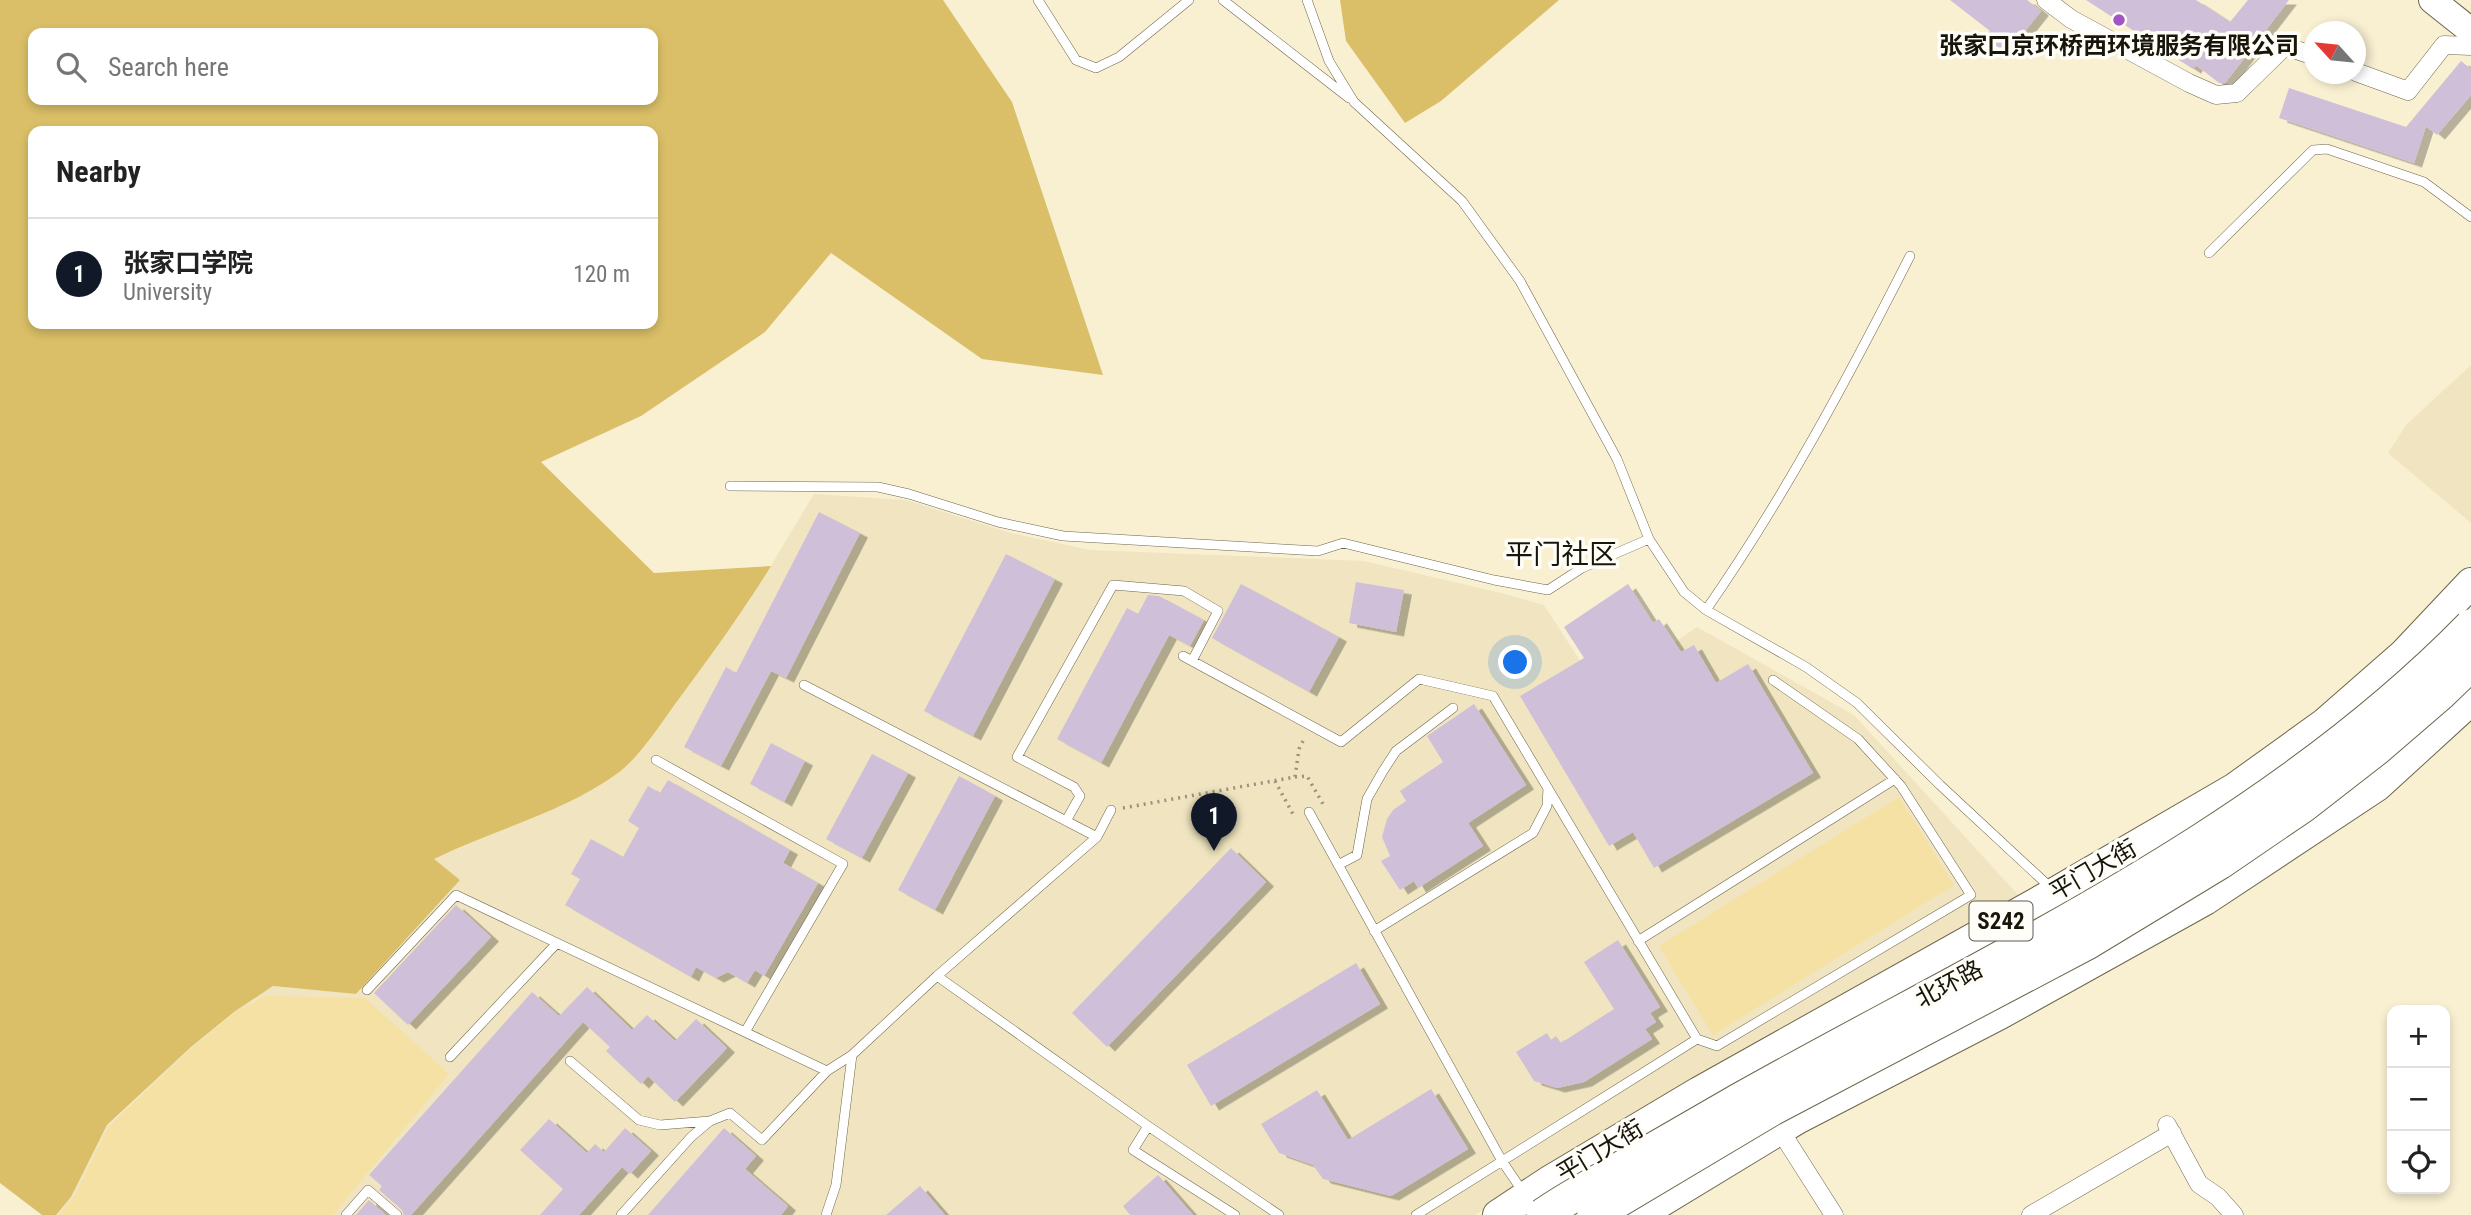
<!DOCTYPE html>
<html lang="en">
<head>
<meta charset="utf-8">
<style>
  :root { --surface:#fff; --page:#f6f6f6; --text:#222; --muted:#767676; --line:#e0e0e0; --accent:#111827 }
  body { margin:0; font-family:"Roboto Condensed","Noto Sans SC",sans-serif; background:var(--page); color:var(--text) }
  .controls { position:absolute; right:21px; bottom:21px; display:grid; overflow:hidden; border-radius:14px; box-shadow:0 4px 10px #0003 }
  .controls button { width:63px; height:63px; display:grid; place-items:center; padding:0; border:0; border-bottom:2px solid var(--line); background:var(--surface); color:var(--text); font:35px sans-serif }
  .compass { position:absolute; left:2303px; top:21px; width:63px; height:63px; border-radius:50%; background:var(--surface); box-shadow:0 4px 10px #0003; rotate:297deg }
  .you { position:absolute; left:1516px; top:663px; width:24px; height:24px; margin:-18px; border:5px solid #fff; border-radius:50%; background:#1a73e8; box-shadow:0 0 0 10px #1a73e833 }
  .badge { display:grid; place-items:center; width:46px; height:46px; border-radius:50%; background:var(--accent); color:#fff; font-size:23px; font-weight:700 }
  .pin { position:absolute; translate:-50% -58px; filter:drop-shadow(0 2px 4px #0008) }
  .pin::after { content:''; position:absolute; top:37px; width:24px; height:21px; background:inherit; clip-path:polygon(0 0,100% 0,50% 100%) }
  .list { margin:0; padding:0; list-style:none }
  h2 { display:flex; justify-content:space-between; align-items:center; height:91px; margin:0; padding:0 28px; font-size:30px }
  h2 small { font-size:23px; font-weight:400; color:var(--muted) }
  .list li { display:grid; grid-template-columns:46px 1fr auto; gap:21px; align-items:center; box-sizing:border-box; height:112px; padding:0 28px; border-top:2px solid var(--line) }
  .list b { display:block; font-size:26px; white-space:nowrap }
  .list p { margin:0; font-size:23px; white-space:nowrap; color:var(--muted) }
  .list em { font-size:23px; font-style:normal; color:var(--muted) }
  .icon { flex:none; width:38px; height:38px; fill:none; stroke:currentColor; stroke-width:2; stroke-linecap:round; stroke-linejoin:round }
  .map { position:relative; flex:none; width:2471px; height:1215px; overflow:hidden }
  .search { position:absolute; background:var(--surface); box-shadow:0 4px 10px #0003; left:28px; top:28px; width:630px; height:77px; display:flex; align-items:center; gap:18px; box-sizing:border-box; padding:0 24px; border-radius:14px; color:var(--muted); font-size:26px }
  .panel { position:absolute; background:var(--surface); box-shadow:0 4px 10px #0003; left:28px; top:126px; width:630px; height:203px; border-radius:14px }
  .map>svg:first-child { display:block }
  .built { fill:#f0e5c0 }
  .green { fill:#f4e1a3 }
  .forest { fill:#dabf68; fill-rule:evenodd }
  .building { fill:#d0bfd9; filter:url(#shadow) }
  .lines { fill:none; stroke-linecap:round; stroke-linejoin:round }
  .lane-casing { stroke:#6d654b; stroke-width:10 }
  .street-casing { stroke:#6d654b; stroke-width:19 }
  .secondary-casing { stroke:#6d654b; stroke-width:28 }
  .primary-casing { stroke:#6d654b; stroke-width:32 }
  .path { stroke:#99927c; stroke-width:3.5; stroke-dasharray:2 5; stroke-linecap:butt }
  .lane { stroke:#fff; stroke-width:9 }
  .street { stroke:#fff; stroke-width:18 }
  .secondary { stroke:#fff; stroke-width:26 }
  .primary { stroke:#fff; stroke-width:30 }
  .highway-bridge-casing { stroke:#6d654b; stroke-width:35; stroke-linecap:butt }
  .highway-bridge { stroke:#fff; stroke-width:33 }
  .poi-dot { fill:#a355c6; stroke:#fffdf7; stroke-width:2.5 }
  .labels { text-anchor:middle; stroke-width:7; stroke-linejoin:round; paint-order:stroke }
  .shield { fill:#fffdf7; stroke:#5d5b51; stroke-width:2 }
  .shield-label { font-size:23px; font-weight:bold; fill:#18150a }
  .poi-label { font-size:24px; font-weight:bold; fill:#18150a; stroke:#fffdf7 }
  .street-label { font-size:24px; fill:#18150a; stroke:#fffdf7 }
  .quarter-label { font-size:28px; fill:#18150a; stroke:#fffdf7 }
</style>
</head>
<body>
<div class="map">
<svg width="2471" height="1215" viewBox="0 0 2471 1215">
  <defs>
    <filter id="shadow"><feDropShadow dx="8" dy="4.5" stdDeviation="0" flood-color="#0004"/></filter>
  </defs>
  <rect width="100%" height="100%" fill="#f9f0d2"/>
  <path class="built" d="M2471,365v158l-83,-70 18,-28z
    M814,494l92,6 105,33 79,17 274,11 137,32 43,12 57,88 96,-66 157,88 166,182 -210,121 -157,83 -178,114h-1419l15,-19 36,-70 84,-79 43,-35 39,-26 83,8 104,-114 -27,-21 147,-63 40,-24 33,-37 94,-130z"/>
  <path class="green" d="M1899,797l55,88 -241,150 -54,-89z
    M265,996l100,2 84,76 -116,141h-274l15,-18 35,-71 83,-78 42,-35z"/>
  <path class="forest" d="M0,0h943l69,102 91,273 -121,-16 -151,-106 -66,79 -124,84 -100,46 113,111 117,-7c-30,49 -64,95 -98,141 -14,20 -36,52 -55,66 -53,39 -125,57 -184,86l26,21 -104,114 -83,-8 -39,26 -43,35 -84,78 -36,72 -15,18h-14l-42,-32zM33,33h620v67h-620zM33,131h620v193h-620z
    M1340,0h219l-118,101 -36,22 -59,-82z"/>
  <path class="building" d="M1950,0h77l14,11 -34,43 -22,-17 5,-6z
    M2086,0h110l34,22 18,-22h41l-64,83h-6l-23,-18 -3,4z
    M2461,61l10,8v26l-34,40 -11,-9 -12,37 -135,-45 10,-30 117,39z
    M819,512l41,21 -74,145 -15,-7 -50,95 -37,-19 42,-80 10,6z
    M1006,554l49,25 -82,157 -49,-25z
    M1356,582l48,8 -8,42 -47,-9z
    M1241,584l98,53 -30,55 -97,-54z
    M1628,584l25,39 6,-4 22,33 13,-7 22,38 32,-19 65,109 -159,95 -21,-36 -24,14 -89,-150 64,-38 -20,-31z
    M1148,595l11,1 45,24 -14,26 -21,-11 -68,128 -44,-24 70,-131 11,6z
    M1474,704l52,81 -58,38 15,23 -65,42 -4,-7 -14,9 -19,-29 9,-5 -8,-19 5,-18 6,-9 13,-9 -6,-10 43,-29 -16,-26z
    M771,743l34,18 -21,41 -34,-18z
    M872,754l36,19 -46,85 -36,-19z
    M959,776l36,20 -60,114 -37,-20z
    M668,780l122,70 -7,13 35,20 -54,93 -9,-6 -8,13 -19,-11 -12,6 -20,-11 -5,10 -126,-72 15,-26 -9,-5 20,-35 32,18 16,-29 -11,-7 20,-35 12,7z
    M1231,848l35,34 -159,165 -35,-34z
    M456,905l35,32 -83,88 -34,-32z
    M1618,940l42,67 -10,6 6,9 -11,7 7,10 -68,43 -27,6 -23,-7 -18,-29 31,-19 4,7 5,-4 5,7 53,-34 -30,-47z
    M1356,963l24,41 -169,102 -24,-41z
    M587,987l45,43 15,-15 28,26 21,-22 31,29 -52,54 -27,-26 -7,8 -35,-33 4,-4 -27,-25 -172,193h-7l-2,-5 -23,-20 3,-4 -13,-11 163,-183 27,24z
    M1431,1089l37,60 -77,47 -68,-17 -10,-14 -34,-12 -18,-29 56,-34 31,50z
    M549,1119l38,34 8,-9 9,8 21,-24 26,23 -21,23 -8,-7 -43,48h-39l23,-26 -43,-39z
    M724,1128l32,28 -11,13 43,37 -7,9h-133z
    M1158,1175l35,40h-63l-7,-9z
    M920,1186l25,29h-59z
    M369,1200l17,15h-30z"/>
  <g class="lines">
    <g class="lane-casing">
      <path id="lane" d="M1038,0l38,60 20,8 23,-11 70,-57
        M1223,0l126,98
        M1307,0l22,61 25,41 108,99 58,80 97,178 32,80
        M2209,253l104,-103 14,-1 97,33 47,35
        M730,486l148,1 31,7 89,28 65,14 255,15 25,-8 151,37 54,10 34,-22 67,-29 35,53 22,18 100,57 51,36 83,82 112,104
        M1706,610c78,-112 142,-232 204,-354
        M1183,656l158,86 78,-63 74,17 204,343 20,7 254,-151 -70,-109 -43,-47 -85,-59
        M804,685l293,152
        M656,760l187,104 -98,168
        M1309,812l193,349 21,31
        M1066,821l14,-25 -6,-9 -57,-30 96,-172 71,6 34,20 -26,50
        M1338,865l19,-10 10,-56 16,-28 13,-20 57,-43
        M1374,931l159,-98 14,-27 1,-18
        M1638,941l257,-162
        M937,976l211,150 131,89
        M367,990l89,-95 371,176
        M450,1057l107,-114
        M570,1061l69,59 21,5 50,-4 20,-8 32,27 65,-69 25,-16 85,-79 160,-139 14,-27
        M1148,1126l-15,24 102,65
        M346,1215l22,-25 29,25
        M621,1215l70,-78 19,-16
        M826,1215l10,-30 16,-130
        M1416,1215l281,-176"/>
    </g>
    <g class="street-casing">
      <path id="street" d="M2046,0l25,19 118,64 27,12 21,-2 48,-47 29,10
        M2356,72l52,19 36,-46 27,1
        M2167,1125l32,59 19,13 16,18
        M1780,1130l54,85
        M2031,1215l141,-82"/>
    </g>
    <g class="secondary-casing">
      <path id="secondary" d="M2432,0l39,31"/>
    </g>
    <g class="primary-casing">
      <path id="primary" d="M1498,1215l50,-33 151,-90 357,-200 179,-104 89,-64 80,-70 67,-71
        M1639,1215l158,-96 203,-105 205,-114 172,-114 94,-86"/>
    </g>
    <path class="path" d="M1295,777l12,-1 16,28 -3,2
      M1275,781l19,35
      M1123,808l172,-31 4,-28 6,-12"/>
    <use href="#lane" class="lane"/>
    <use href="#street" class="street"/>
    <use href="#secondary" class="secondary"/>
    <use href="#primary" class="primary"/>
    <g class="highway-bridge-casing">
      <path id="highway-bridge" d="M1543,1215c21,-15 44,-27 66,-40 43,-25 87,-50 130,-75 251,-141 528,-265 732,-474
        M1594,1215l178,-106 315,-166 132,-80 85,-58 72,-56 65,-56 30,-29"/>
    </g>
    <use href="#highway-bridge" class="highway-bridge"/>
  </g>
  <circle class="poi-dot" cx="2119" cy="20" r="7"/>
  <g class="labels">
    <rect class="shield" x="1969.5" y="901.5" width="63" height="39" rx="5"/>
    <g class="shield-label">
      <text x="2001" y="929">S242</text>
    </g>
    <g class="poi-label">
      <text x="2119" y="54">张家口京环桥西环境服务有限公司</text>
    </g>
    <g class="street-label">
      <text transform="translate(2093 870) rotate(-30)" y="8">平门大街</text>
      <text transform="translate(1949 984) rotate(-28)" y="8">北环路</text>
      <text transform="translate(1600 1151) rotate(-31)" y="8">平门大街</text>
    </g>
    <g class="quarter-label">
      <text x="1561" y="564">平门社区</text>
    </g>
  </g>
</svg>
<div class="controls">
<button>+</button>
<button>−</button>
<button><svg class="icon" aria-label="locate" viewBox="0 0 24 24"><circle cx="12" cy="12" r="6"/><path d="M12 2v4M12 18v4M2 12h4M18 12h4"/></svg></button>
</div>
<svg class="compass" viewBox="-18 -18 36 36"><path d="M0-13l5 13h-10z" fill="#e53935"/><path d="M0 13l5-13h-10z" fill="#767676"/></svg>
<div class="you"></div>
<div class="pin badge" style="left:1214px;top:851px">1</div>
<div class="search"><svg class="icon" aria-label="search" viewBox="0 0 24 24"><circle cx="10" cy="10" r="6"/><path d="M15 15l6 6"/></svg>Search here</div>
<section class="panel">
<h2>Nearby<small></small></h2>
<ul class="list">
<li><span class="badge">1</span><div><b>张家口学院</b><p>University</p></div><em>120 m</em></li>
</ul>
</section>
</div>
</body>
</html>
